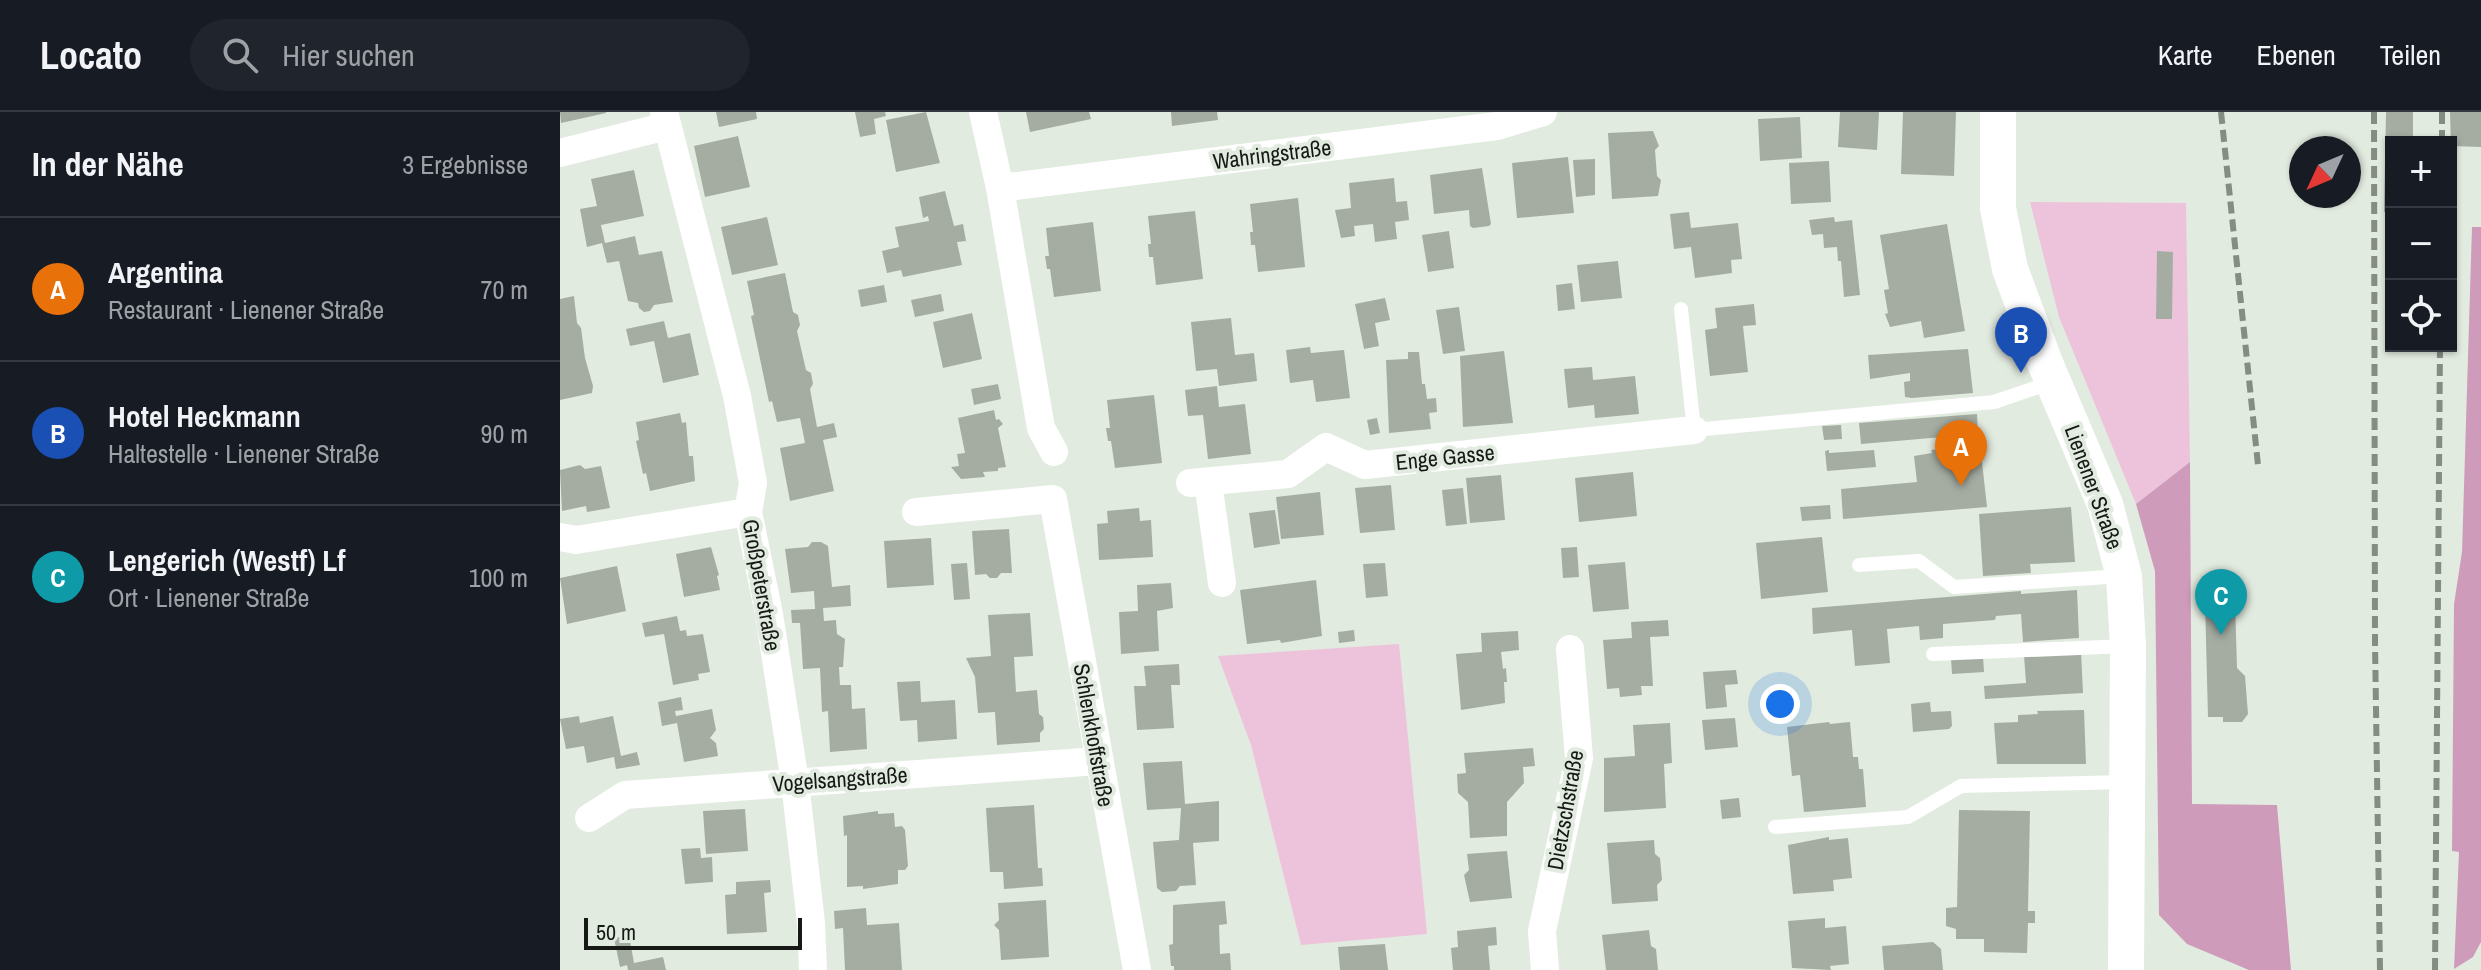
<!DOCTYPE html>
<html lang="de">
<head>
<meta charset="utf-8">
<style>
  :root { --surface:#171b24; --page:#20242c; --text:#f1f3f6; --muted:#9ea1a6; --line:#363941; --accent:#c3499b }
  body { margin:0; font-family:"Archivo Narrow",sans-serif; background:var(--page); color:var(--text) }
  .controls { position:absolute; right:24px; top:24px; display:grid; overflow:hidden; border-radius:0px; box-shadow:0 2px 6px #0004 }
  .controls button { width:72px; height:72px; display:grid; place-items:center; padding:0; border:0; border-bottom:2px solid var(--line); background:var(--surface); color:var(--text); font:40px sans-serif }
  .compass { position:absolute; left:1729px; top:24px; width:72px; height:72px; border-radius:50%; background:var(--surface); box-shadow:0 2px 6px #0004; rotate:226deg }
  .scale { position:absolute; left:24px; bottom:20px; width:218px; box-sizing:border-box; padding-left:8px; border:4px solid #161915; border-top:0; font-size:22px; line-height:28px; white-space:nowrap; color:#161915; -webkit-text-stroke:6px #e2ebe0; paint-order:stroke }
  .you { position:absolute; left:1220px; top:592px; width:28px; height:28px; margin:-20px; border:6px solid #fff; border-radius:50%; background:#1a73e8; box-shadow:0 0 0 12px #1a73e833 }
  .badge { display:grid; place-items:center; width:52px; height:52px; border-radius:50%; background:var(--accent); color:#fff; font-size:26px; font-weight:700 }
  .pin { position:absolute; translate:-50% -66px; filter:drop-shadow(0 2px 4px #0008) }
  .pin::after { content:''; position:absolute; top:42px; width:28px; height:24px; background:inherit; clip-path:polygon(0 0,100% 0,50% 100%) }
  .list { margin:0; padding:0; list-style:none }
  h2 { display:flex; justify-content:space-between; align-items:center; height:104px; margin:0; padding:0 32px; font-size:34px }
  h2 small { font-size:26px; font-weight:400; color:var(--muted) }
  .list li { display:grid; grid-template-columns:52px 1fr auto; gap:24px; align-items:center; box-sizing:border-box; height:144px; padding:0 32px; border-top:2px solid var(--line) }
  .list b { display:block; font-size:30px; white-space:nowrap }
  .list p { margin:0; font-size:26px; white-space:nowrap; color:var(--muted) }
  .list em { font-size:26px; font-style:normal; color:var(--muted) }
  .icon { flex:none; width:44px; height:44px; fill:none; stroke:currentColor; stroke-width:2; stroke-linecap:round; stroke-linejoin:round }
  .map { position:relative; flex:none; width:1921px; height:858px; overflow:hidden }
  header { display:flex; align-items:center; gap:48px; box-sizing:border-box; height:112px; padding:0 40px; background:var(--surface); border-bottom:2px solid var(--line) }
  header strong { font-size:38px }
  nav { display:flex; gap:44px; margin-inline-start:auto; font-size:28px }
  .search { width:560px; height:72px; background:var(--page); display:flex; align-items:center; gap:20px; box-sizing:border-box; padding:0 28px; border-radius:44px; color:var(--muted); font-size:30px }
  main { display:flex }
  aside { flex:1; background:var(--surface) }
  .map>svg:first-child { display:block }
  .green { fill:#edc3db }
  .forest { fill:#cf9bba }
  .building { fill:#a5ada3 }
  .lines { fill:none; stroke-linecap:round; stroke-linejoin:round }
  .service { stroke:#fff; stroke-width:14 }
  .minor { stroke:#fff; stroke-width:28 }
  .tertiary { stroke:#fff; stroke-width:36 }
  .rail { stroke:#858c84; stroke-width:6; stroke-dasharray:12 6; stroke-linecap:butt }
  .labels { text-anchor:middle; stroke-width:8; stroke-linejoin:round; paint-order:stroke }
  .street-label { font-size:22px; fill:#161915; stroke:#e2ebe0 }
</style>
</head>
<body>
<header>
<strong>Locato</strong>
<div class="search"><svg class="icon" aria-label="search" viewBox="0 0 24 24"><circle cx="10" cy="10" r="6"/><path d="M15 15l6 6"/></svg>Hier suchen</div>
<nav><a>Karte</a><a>Ebenen</a><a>Teilen</a></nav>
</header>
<main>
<aside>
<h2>In der Nähe<small>3 Ergebnisse</small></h2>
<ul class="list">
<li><span class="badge" style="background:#e8710a">A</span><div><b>Argentina</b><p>Restaurant · Lienener Straße</p></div><em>70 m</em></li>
<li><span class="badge" style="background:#1a4fb4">B</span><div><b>Hotel Heckmann</b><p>Haltestelle · Lienener Straße</p></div><em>90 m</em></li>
<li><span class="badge" style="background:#0f9aa8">C</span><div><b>Lengerich (Westf) Lf</b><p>Ort · Lienener Straße</p></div><em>100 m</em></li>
</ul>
</aside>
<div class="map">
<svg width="1921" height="858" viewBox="0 0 1921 858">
  <rect width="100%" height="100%" fill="#e2ebe0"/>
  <path class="green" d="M1470,90l156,1 4,259 -54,42 -77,-187z
    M839,532l28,290 -126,11 -50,-200 -33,-89z"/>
  <path class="forest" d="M1912,115h9v715l-8,15 -19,12 5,-117 -7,-1 2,-247 8,-52z
    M1630,350l2,342 85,1 14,165h-42l-62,-26 -28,-29 -4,-344 -19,-67z"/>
  <path class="building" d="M0,0h46v1l-45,10z
    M156,0h40l1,7 -38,8z
    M295,0h30l1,4 -12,3 2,15 -16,3z
    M366,0l14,51 -44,9 -10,-52z
    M466,0h63l2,7 -61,13z
    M611,0h46l1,8 -46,6z
    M1280,0h39l-2,38 -39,-3z
    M1343,0h53l-2,64 -53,-2z
    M1826,0h27v30h-22v70h-7z
    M1890,0h31v35l-30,-1z
    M1240,5l2,41 -42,3 -2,-42z
    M1093,19l6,15 -4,4 2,26 4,4 -3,16 -46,3 -4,-66z
    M178,24l12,51 -45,10 -11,-51z
    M1008,45l6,56 -57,5 -5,-55z
    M1035,47v36l-19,2 -3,-37z
    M1269,49l2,41 -40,2 -2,-41z
    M922,56l9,56 -2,2 -16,2 -3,-2 -1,-16 -35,4 -4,-39z
    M74,58l10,46 -43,9 4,18 30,-7 4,19 23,-4 11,51 -19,3 -4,6 -6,1 -5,-4 -1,-5 -10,-2 -9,-40 -12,2 -5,-20 -15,4 -7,-38 17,-3 -6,-27z
    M834,66l2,24 11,-1 2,19 -14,2 2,17 -22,3 -2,-18 -19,2 1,10 -14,2 -6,-28 16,-2 -2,-25z
    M385,79l9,35 9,-2 3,17 -9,1 5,23 -59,12 -2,-7 -14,3 -5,-22 17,-4 -4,-20 34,-6 -1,-5 -5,2 -4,-21z
    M738,86l7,69 -47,5 -3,-27h-4l-1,-13h3l-3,-28z
    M635,99l8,68 -47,6 -3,-28h-4l-1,-13h3l-3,-28z
    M1129,100l2,16 47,-5 4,36 -11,1 1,13 -37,5 -4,-31 -17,2 -4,-35z
    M207,105l11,48 -46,10 -11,-48z
    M1274,105l1,5 17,-2 8,75 -16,2 -3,-36h-3l-1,-14 -13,1 -1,-14 -11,1 -3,-15z
    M533,110l8,69 -47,6 -4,-28h-3l-2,-13h4l-3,-28z
    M1387,112l18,107 -41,7 -3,-17 -31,6 -5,-13 3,-1 -4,-23 5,-1 -9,-54z
    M889,119l5,37 -26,4 -6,-37z
    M1597,139l16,1 -1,67h-16z
    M1058,149l4,37 -41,4 -4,-37z
    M225,161l8,39 5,3 2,10 -3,6 9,39 5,3 2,11 -3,5 7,38 17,-4 3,14 -14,3 11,51 -44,10 -10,-53 25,-5 -5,-25 -23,4 -5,-21 -3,1 -18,-86 3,-1 -7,-34z
    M1012,171l3,26 -17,2 -2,-26z
    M324,173l3,17 -26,5 -3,-17z
    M381,182l3,17 -29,6 -4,-17z
    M14,184l3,27 4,5 4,30 8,28 -1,7 -32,7v-101z
    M825,186l5,22 -15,3 4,23 -15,3 -9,-45z
    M1194,192l2,21 -13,1 5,46 -38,4 -5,-46 12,-2 -2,-20z
    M899,195l6,44 -22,3 -7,-44z
    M412,201l10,46 -39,9 -10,-46z
    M671,206l4,37 19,-2 3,28 -38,5 -2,-17 -21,2 -5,-49z
    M104,209l4,17 22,-5 9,42 -36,8 -9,-42 -24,5 -4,-17z
    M750,235l1,6 33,-3 6,48 -34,4 -3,-22 -23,3 -4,-33z
    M1408,237l5,44 -61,5 -7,-1 -1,-15 6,-1v-8l-40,6 -2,-24z
    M944,239l9,72 -50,4 -3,-71z
    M848,240h11l3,32h3l2,15 9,-1 1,14 -8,1 2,16 -42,4 -3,-73 22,-1z
    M1032,255l1,13 42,-4 4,38 -44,4 -1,-13 -26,3 -4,-39z
    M438,272l3,15 -27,6 -3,-16z
    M657,274l2,21 26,-3 6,50 -43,5 -5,-44 -15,1 -3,-26z
    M594,283l8,68 -47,5 -4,-27h-3l-2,-13h4l-3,-28z
    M434,298l2,10 3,-1 4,5 -5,4 8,39 -8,1v3l-15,1 2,5 -24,2 -10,-12 8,-1 -2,-12 8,-1 -7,-35z
    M120,301l2,10 4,-1 3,34h4l2,25 -45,10 -4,-18 -3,1 -7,-33 3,-1 -3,-18z
    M1417,302l1,20 -117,10 -2,-21z
    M817,306l3,15 -10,2 -3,-15z
    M1281,313l1,14 -18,1 -2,-14z
    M1420,332l7,63 -144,12 -2,-30 76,-7 -3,-26 18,-3 -1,-3z
    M1269,338v3l45,-3 2,17 -49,4 -2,-20z
    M20,353l5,4 16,-3 9,42 -23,4 -1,-6 -24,5 -2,-41z
    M1073,360l4,44 -58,6 -4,-44z
    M941,363l4,45 -35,3 -4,-45z
    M831,373l4,45 -35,3 -5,-45z
    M903,376l4,36 -21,2 -4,-36z
    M760,380l4,43 -43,4 -5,-42z
    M1270,393l1,14 -29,2 -2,-14z
    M1511,395l4,55 -45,2 1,9 -48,3 -4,-62z
    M579,396l1,13 11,-1 2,37 -54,3 -2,-36 11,-1 -1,-12z
    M715,398l5,34 -26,4 -5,-35z
    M449,417l3,44h-11l-4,5h-7l-4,-4 -11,1 -3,-44z
    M1262,425l6,55 -67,7 -5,-56z
    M371,426l3,47 -47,3 -3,-47z
    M252,430h9l7,4 4,41 18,-2 1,21 -28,2 1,13 12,-1 1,14 8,5 -2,28h-4l1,18h11l1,24 13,-1 2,41 -37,3 -2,-41 -6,1 -2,-44 -17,1 -3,-46h-8l-1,-13 24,-1 -1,-18 -23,2 -6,-44 23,-2z
    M151,435l8,28 -2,1 3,14 -36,7 -8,-43z
    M1017,435l2,30 -16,1 -2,-30z
    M1065,450l4,47 -36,3 -5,-47z
    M407,451l3,36 -16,1 -3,-36z
    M825,451l3,33 -22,2 -3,-34z
    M57,454l9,45 -59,13 -7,-46z
    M756,468l6,56 -41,7 -1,-3 -33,4 -7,-54z
    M611,471l2,25 -16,3 2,40 -38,3 -2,-42 19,-1 -1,-26z
    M1517,478l2,48 -56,4 -2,-28 -25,2 -1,4 -52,4v14l-23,2 -1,-14 -32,3 3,34 -35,3 -3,-36 -39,4 -1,-26 209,-17v3z
    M1645,489h30l2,67 8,8 3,38 -6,8h-19v-5h-15z
    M470,501l3,43 -19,1 2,35 21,-2 2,24 4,3 1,12 -4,4v9l-43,3 -2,-33 -17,1 -3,-36 -9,-19 25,-2 -3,-41z
    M117,504l3,15 6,-1 1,6 16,-2 7,38 -12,2 1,6 -26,5 -9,-51 -19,3 -3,-14z
    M1108,508l1,16 -19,1 3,49h-12l1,9 -22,2 -1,-9 -12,1 -4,-49 29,-2 -1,-16z
    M794,518l1,11 -16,2 -1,-11z
    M958,519l1,19 -18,2 2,17 3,-1 1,14h-3l1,21 -44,7 -5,-56 26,-2 -1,-19z
    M1521,540l2,41 -98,6 -1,-13 42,-3 -2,-28z
    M1423,544l1,16 -32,2 -1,-16z
    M619,552l1,21h-9l3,43 -37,2 -3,-44h12l-2,-20z
    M1176,558l2,14 -13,1 2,22 -21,2 -3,-37z
    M360,569l1,21 34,-2 2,39 -39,3 -1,-22 -17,1 -3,-39z
    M121,585l2,13 -8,1 1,5 36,-7 4,21 -6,8 6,5 2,13 -34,6 -7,-39 -15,3 -4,-24z
    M1370,590l1,10 20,-1 1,15 -3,3 -36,3 -2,-28z
    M1524,598l2,54h-89l-3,-41 24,-1v-7l20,-1 -1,-3z
    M19,604l1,7 33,-7 8,40 16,-4 3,13 -24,4 -2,-12 -27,6 -3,-17 -18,3 -6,-30z
    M1175,606l3,29 -33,3 -3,-30z
    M1269,610l1,2 20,-2 3,35h5l1,12h4l3,38 -62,5 -4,-37 -8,1 -5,-49z
    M1110,611l2,40 -8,1 2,44 -62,4v-54l31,-2 -2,-31z
    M973,636l2,18 -12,1 1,16 -17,19v34l-37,2 -2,-36 -10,-9 -1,-19 9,-1 -2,-20z
    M622,649l3,43 34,-3v40l-26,2 3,42 -16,1 -4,5 -14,1 -5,-4 -4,-46 26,-2 2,-32 -34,2 -4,-47z
    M1179,686l2,19 -19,2 -2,-19z
    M474,693l4,63h4l1,18 -39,3 -1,-17h-13l-4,-64z
    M185,697l3,42 -42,3 -3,-43z
    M1399,698l71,1 -2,100h7v12h-7l-1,30 -43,-1v-13h-28v-10l-10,-3v-18l11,-1z
    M318,699v3l16,-1 1,14 7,-1 3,4 3,36 -3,4h-7v14l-35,5v-3l-16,1v-52l-3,1 -1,-20z
    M1269,725v3l19,-2 4,40 -19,2 1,11 -41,3 -5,-49z
    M1094,728l1,14 5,4 2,22 -5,5 1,16 -46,3 -5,-61z
    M140,736l1,10 11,-1 1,25 -28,2 -4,-35z
    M947,739l5,47 -42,4 -6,-27 5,-5 -2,-16z
    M210,768l1,12 -7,1 3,39 -40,2 -2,-39 11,-1v-12z
    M486,788l3,57 -48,3 -2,-30 -5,-5 5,-5 -1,-17z
    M665,789l2,23 -8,1 1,29 10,-1 1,17h-57v-4h-3l-2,-21 4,-1v-39z
    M306,796l1,17 32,-2 3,47h-57l-2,-42 -8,1 -1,-18z
    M1265,806v10l21,-2 3,38 -19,2 1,4 -39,-2 -4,-47z
    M936,815l1,18 -9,1 2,24h-37l-2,-22 7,-1 -1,-16z
    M1089,818l2,16 5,3 2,21h-52l-4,-35z
    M69,823l5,28 29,-6 3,13h-38l-1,-5 -7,2 -6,-29z
    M1373,830l8,7 2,21h-59l-2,-24z
    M825,832l3,26h-48l-2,-23z"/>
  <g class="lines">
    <path class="service" d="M1121,197l13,121 300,-28 59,-20
      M1299,453l60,-4 35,26 169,-11
      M1373,542l194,-8
      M1215,715l133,-10 53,-31 165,-4"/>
    <path class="minor" d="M104,0l73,284 16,87 -5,29 21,102 26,168 16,141 2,47
      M423,0l17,76 41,240 13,24
      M0,41l107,-27
      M440,76l497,-62 46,-14
      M648,370l14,101
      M630,371l98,-9 38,-27 39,18 329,-35
      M356,400l137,-13 84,471
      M0,425l16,3 172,-28
      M29,706l36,-23 473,-34
      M985,858l-3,-39 37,-173 -9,-109"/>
    <path class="tertiary" d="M1438,0v96l12,61 35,94 60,141 19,72 4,70 -2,324"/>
    <path class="rail" d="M1661,0l37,353
      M1814,0l1,531 5,327
      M1882,30v-30
      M1875,858l5,-624"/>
  </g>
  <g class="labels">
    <g class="street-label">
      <text transform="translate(712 42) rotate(-7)" y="8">Wahringstraße</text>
      <text transform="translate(885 345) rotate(-6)" y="8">Enge Gasse</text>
      <text transform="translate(1534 375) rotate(70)" y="8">Lienener Straße</text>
      <text transform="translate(202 473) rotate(80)" y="8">Großpeterstraße</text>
      <text transform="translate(534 623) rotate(80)" y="8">Schlenkhoffstraße</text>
      <text transform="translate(280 667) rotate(-4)" y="8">Vogelsangstraße</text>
      <text transform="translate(1005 698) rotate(-80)" y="8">Dietzschstraße</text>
    </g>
  </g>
</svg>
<div class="controls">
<button>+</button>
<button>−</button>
<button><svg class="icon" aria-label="locate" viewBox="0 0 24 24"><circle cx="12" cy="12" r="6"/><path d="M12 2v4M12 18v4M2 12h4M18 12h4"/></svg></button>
</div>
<svg class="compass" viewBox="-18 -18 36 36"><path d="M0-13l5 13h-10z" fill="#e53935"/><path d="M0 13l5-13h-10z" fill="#9ea1a6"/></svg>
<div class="scale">50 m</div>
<div class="you"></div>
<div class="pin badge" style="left:1401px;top:374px;background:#e8710a">A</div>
<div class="pin badge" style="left:1461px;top:261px;background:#1a4fb4">B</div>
<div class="pin badge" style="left:1661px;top:523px;background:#0f9aa8">C</div>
</div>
</main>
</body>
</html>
